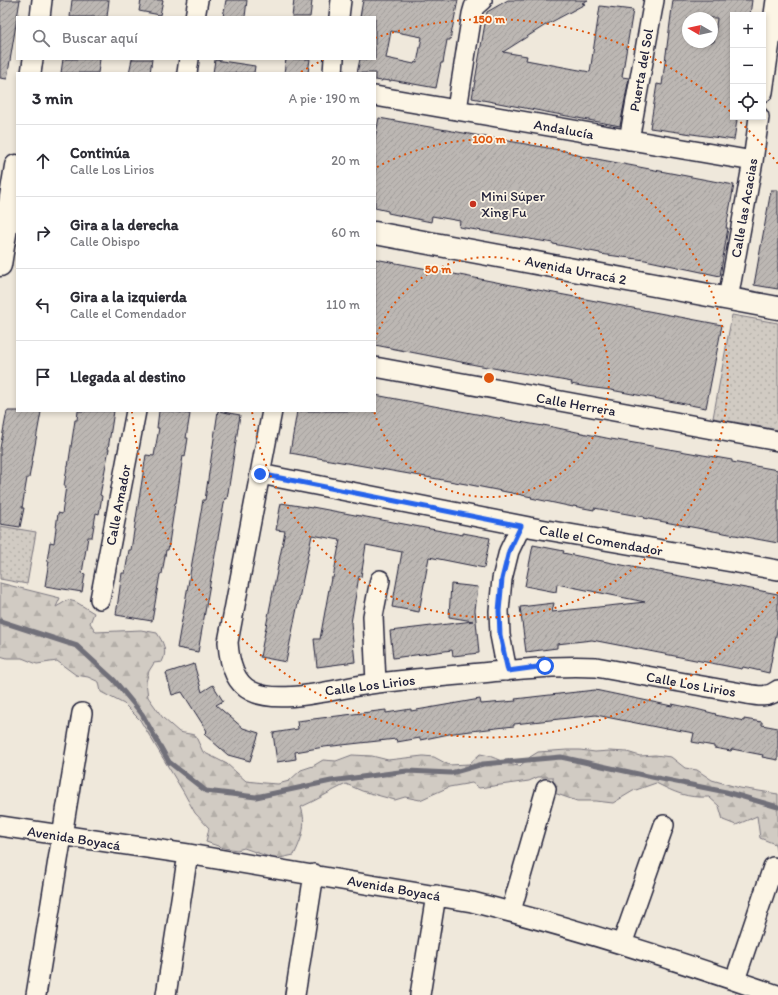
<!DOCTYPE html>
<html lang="es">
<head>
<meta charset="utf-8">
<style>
  :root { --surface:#fff; --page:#f2f2f3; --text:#2b2b33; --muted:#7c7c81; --line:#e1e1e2 }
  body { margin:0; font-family:Itim,sans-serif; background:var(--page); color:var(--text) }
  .controls { position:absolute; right:12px; top:12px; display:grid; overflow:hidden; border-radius:0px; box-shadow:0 2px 6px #0003 }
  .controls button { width:36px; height:36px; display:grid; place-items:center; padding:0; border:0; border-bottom:1px solid var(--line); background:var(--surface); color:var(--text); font:20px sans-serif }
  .compass { position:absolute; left:682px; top:12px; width:36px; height:36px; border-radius:50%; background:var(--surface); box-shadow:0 2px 6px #0003; rotate:279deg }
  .stop { position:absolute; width:12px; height:12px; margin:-9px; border:3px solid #2563eb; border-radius:50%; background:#fff }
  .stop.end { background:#2563eb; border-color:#fff; box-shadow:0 1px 4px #0008 }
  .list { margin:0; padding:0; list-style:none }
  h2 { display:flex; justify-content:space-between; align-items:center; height:52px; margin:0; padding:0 16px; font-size:17px }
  h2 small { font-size:13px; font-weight:400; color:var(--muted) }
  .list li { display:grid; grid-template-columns:26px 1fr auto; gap:12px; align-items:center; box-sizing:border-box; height:72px; padding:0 16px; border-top:1px solid var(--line) }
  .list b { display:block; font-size:15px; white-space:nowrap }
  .list p { margin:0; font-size:13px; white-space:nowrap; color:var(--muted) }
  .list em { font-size:13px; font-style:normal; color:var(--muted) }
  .icon { flex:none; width:22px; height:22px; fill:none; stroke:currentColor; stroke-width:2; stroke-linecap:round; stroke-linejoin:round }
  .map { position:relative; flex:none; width:778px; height:995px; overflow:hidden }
  .search { position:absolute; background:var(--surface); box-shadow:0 2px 6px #0003; left:16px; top:16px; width:360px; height:44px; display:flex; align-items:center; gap:10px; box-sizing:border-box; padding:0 14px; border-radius:0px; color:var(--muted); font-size:15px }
  .panel { position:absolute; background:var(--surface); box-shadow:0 2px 6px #0003; left:16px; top:72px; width:360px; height:340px; border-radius:0px }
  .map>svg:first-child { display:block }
  .forest { fill:url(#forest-firs); stroke:#7a767f }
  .park { fill:url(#park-dots); stroke:#7a767f }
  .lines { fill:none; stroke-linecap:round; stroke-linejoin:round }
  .stream { stroke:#716f79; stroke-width:5 }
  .building { fill:url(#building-hatch); stroke:#22223b; fill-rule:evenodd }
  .street-casing { stroke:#22223b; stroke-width:22 }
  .secondary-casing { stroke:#22223b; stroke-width:25 }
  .street { stroke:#fcf5e5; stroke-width:19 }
  .secondary { stroke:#fcf5e5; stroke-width:22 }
  .route { stroke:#2563eb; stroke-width:5 }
  .ring { fill:none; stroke:#de560e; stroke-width:2; stroke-dasharray:2 4 }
  .poi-dot { fill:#c8321e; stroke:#fcf5e5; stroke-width:1.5 }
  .labels { text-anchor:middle; stroke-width:3.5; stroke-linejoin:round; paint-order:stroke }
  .street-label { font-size:14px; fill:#22223b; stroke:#fcf5e5 }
  .poi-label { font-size:14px; fill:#22223b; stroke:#fcf5e5; text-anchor:start }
  .centre { fill:#de560e; stroke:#fcf5e5; stroke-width:2 }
  .ring-label { font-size:12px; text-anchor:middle; font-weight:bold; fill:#de560e; stroke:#fcf5e5; stroke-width:3.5; stroke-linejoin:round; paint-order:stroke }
</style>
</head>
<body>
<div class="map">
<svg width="778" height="995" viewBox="0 0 778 995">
  <defs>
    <pattern id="forest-firs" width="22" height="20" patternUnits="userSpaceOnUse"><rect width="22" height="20" fill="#d1cbc3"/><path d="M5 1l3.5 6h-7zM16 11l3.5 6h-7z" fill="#b3aea8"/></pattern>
    <pattern id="park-dots" width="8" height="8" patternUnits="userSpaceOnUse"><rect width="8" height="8" fill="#d1cbc3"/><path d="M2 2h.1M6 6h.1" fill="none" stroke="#b3aea8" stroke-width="1.8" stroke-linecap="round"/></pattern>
    <pattern id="building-hatch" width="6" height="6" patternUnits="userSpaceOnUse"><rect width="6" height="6" fill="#bcb7b3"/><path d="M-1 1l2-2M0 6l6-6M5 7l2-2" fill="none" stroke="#a19d9b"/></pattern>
  </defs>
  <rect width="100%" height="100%" fill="#efe8db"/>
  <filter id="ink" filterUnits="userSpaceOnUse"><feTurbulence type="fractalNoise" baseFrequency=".025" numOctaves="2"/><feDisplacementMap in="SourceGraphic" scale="8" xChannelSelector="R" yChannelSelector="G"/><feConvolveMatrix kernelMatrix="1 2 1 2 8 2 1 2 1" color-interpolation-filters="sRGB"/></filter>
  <g filter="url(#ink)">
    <path class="forest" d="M0,583l60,15 -4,9 12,-7 8,2 18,11 -4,10 6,9 45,-2 16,3c6,9 11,18 5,29l-8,1 -5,8 -3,11 2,15 15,21 16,14 16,3 8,17 24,12 19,17 18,2 14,1 11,-3 12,-11 12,-4 10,-6 13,1 16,-6 20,1 16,4 35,-4 11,1 15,8 20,-1 11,-10c16,2 24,11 40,12l10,-9 8,-5 29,-2h13l15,2 15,-1 17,1 13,4 15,-1 16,2 14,11 12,2 15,10 28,8 38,6v61h-1l-2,-11 -15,-6 -3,-22 -21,9 -13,-5 -4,-14 -10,-9c-23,1 -33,-4 -53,-14l-23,8 -20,12 -17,-2h-19l-23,-8 -1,-16h-15l-9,4 -50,7 -7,-5 -23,4 -29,13 -15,-3 -10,3 -33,-9 -16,-7c-15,7 -29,16 -45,23 6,17 1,32 -7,48l-19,4 -31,-11 -7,2 -13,-2 -18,-6 3,-14 -14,-15 -11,-20 -44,-73 -16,-16 -23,-12 -2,-10 -11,-5 -12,-2 -19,-14 -20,3 -15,-6h-15l-7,-2z"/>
    <path class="park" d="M732,315l46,8v107l-65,-12z
      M0,526l36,6 -9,52 -27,-5z"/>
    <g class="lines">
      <path class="stream" d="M0,621l77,25 37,34 28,34 27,48 37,29 50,6 75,-16 76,-10 44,2 32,-9 78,-7 91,20 74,15 52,15"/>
    </g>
    <path class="building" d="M0,0h20l-13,79 -7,-1z
      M72,0h37l-2,17h-37z
      M141,0h22l-3,15 -21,-4z
      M226,0h21l-2,17h-22z
      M294,0l18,1 -2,16h-18z
      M363,0h95l-8,40h-3l-4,23h-2l-5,25 -45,-8v1l-9,-1v1l-7,-1v-7h-18l3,-14h15v-42h-15zM391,31l31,6 -5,26 -2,-1 -1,2 -28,-6z
      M508,0h80l-6,3 3,1 -41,22 -41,26 24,4 -1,4 64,12 10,-66 33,4 -11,67 7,1 -9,48 -148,-28 15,-86z
      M673,0h79l-2,15h-17v104l4,1 -3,20 -84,-12 7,-44 5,1zM688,18h29l-3,24h-26z
      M63,59h37l-2,14h-37z
      M132,59h20l-2,14h-21z
      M286,59h24l-2,14h-24z
      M215,60l40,6 -1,7h-41z
      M379,118l186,33 16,5 153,29 -8,43h2l-8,48 -75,-16 -45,-6v-1l-47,-9v-1l-94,-16 1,-6 -28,-5 -1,6 -43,-9v-2l-13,-3v-70z
      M771,190h7v99l-24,-4z
      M375,259l347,66 -16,83 -95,-18 -24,-3 -16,-3 1,-2 -96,-17 -101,-20z
      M375,395l139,26 29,5v-1l68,14 121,21v2l46,8v73l-135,-25 1,-1 -50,-9v2l-21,-4v1l-42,-9 1,-1 -66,-13 -176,-31 7,-42h78z
      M7,411h26l8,1 -12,66h-2l-5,30h2l-4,19 -20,-3v-76z
      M78,411h36l-6,38h1l-9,46 2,1 -3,18 -3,-1 -4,24h-4l-6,36 3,1 -3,18 -37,-6 4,-25h-2l3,-19 4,1 4,-30 4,1 4,-28h-2l3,-19h1l7,-47h2z
      M159,411h11l20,3 -4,24h2l-3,19 -2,-1 -7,47h-1l-7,47h-2l-4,24h-2l-8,47 -36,-6 6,-42h3l4,-23h2l15,-95 8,1 5,-28h-2z
      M218,411l22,4 -13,84 -2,-1 -27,154 -21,-4 26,-148h2z
      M281,503l31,5v-1l151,28v-2l27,5 -6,30 -55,-11 -10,55 -27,-5 10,-55 -36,-7 -5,32 -2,-1 -8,47 4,39 -38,5 -3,-28h6l11,-61h2l7,-38 -28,-5 -26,127 -26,-5 25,-126 -9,-1z
      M533,545l31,6 -1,2 79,16 136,25v31l-9,48 -26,-6 -1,2 -150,-29 -35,4v4l-31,4 -6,-45 34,-4 -2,9 93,-10 -88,-18 -1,8 -31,-6z
      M451,584l27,3 -3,23 4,43 -26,3 -1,-6 -59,8 -3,-27 83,-10 -24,-4z
      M194,664l8,28 11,-7 10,16 -7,4 27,23 16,5 -9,28 -22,-6 -24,-21 3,-3 -25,-39 -10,3 -6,-22z
      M595,690l77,16v-2l24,5 20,5 -1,1 29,6v-2l18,3v3l16,3v32l-16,-3 1,-2 -31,-6 -1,2 -17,-3v-2l-22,-4 2,-9 -28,-5v1l-70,-14 -82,9v2l-60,7 -34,7v-2l-23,4 -1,-3 -72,8 -29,5 1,7 -19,3 -4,-29 25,-4 -1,-8 89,-11v3l25,-4v2l69,-12 1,5 35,-3 -1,-2 26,-3z"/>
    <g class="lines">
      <g class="street-casing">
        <path id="street" d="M40,17l2,-17
          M195,17l3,-17
          M339,17l2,-17
          M31,73l2,-14
          M187,73l2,-14
          M333,73l1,-14
          M763,92l13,-92
          M375,96l378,65
          M457,109l15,-95 2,-7 8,-7
          M629,140l25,-140
          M728,299l25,-138 6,-44
          M375,367l403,74
          M272,411l-44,231c1,18 5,40 23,49 29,15 86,-3 119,-7 40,-5 80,-8 121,-12 36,-3 68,-7 105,-5l151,27c11,2 21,4 31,-4
          M260,474l269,53 249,43
          M100,599l36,-188
          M507,671l-7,-36 -1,-24 3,-32 7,-28 12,-25
          M376,683l-3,-67 7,-36
          M0,826l188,28 284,48c103,26 204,58 305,93
          M511,911l35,-122
          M622,944l42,-119
          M735,980l38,-113
          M36,995l46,-282
          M166,995l22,-141
          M295,995l19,-121
          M420,995l16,-100"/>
      </g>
      <g class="secondary-casing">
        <path id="secondary" d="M375,233l403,75
          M0,265l16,-99"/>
      </g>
      <use href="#street" class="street"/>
      <use href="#secondary" class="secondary"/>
    </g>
  </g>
  <g class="lines" filter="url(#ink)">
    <path class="route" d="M260,474l261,52 -12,25 -7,28 -3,32 1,24 8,36 37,-5"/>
  </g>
  <g class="ring">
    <path d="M375 340A120 120 0 1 1 374 411"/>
    <path d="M377 167A239 239 0 1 1 252 411"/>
    <path d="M778 592A359 359 0 0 1 132 412M301 72A359 359 0 0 1 323 60M375 38A359 359 0 0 1 732 113M736 118A359 359 0 0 1 778 164"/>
  </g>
  <circle class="poi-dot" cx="473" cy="204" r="4"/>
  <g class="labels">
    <g class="street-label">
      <text transform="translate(641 70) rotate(-80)" y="5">Puerta del Sol</text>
      <text transform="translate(564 129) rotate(10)" y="5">Andalucía</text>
      <text transform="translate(744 208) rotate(-80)" y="5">Calle las Acacias</text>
      <text transform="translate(576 270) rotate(11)" y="5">Avenida Urracá 2</text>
      <text transform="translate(576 404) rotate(10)" y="5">Calle Herrera</text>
      <text transform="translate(118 505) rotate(-79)" y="5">Calle Amador</text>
      <text transform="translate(601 540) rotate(10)" y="5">Calle el Comendador</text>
      <text transform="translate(691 684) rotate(10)" y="5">Calle Los Lirios</text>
      <text transform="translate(370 685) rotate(-7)" y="5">Calle Los Lirios</text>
      <text transform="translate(74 838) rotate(9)" y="5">Avenida Boyacá</text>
      <text transform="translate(394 888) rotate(10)" y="5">Avenida Boyacá</text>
    </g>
    <g class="poi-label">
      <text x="481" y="201">Mini Súper<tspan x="481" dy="16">Xing Fu</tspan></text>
    </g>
  </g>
  <circle cx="489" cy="378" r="6" class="centre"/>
  <g class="ring-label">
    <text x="489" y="23">150 m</text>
    <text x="489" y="143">100 m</text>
    <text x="438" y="273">50 m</text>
  </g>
</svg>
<div class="controls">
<button>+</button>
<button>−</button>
<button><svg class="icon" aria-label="locate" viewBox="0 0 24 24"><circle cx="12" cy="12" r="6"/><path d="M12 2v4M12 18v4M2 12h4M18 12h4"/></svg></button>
</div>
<svg class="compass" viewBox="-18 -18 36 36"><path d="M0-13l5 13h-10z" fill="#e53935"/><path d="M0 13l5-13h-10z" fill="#7c7c81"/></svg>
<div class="stop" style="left:545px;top:666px"></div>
<div class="stop end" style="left:260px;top:474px"></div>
<div class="search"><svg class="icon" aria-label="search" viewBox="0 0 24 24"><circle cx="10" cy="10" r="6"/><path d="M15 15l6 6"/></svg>Buscar aquí</div>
<section class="panel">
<h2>3 min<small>A pie · 190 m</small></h2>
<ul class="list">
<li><svg class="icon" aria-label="ahead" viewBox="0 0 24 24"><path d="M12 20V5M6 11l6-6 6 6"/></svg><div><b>Continúa</b><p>Calle Los Lirios</p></div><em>20 m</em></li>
<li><svg class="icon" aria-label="right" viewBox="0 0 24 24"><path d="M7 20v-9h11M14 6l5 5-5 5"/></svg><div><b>Gira a la derecha</b><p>Calle Obispo</p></div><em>60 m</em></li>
<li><svg class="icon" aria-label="left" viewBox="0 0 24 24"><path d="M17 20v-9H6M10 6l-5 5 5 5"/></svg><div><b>Gira a la izquierda</b><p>Calle el Comendador</p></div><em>110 m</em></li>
<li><svg class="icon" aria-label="arrive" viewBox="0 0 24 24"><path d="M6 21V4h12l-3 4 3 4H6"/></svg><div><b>Llegada al destino</b></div></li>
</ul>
</section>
</div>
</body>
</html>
